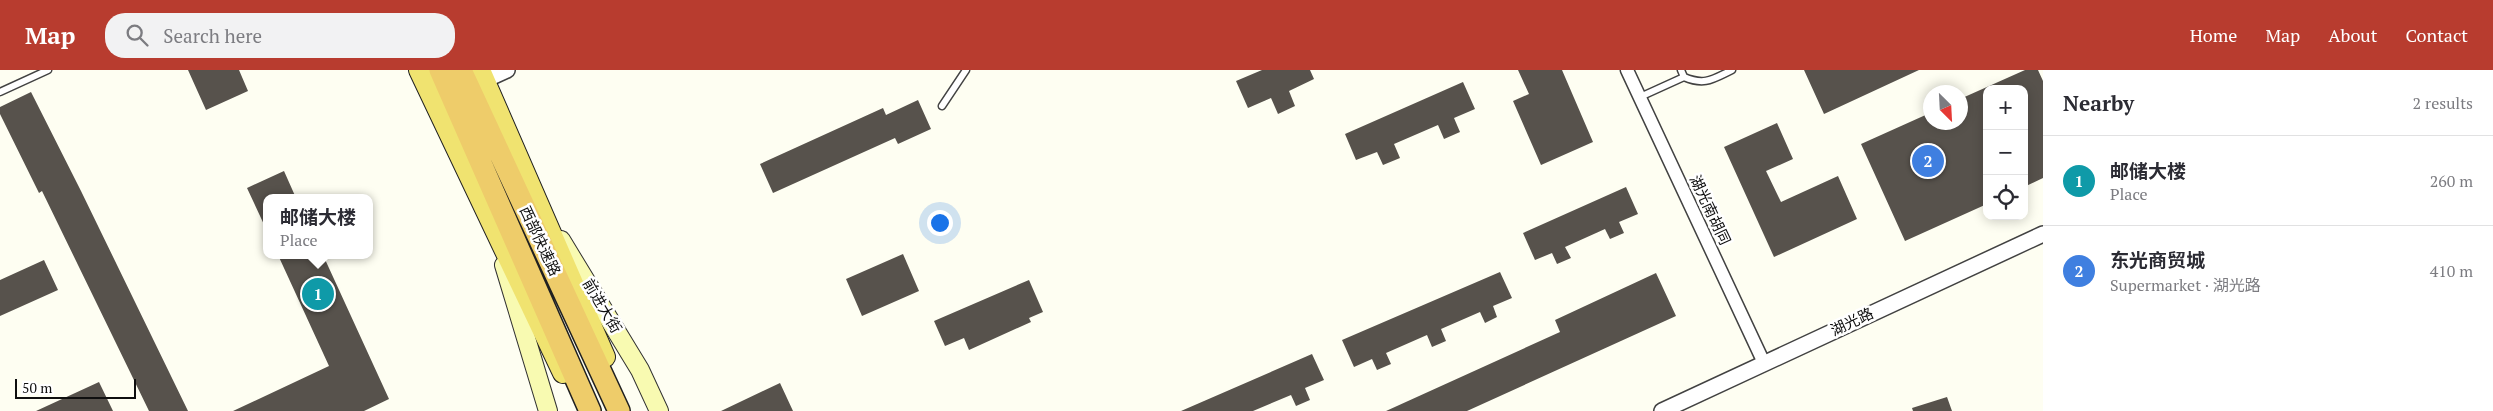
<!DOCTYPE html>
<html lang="en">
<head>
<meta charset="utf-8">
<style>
  :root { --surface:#fff; --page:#f2f2f3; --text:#2b2b33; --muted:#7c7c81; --line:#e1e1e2; --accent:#b83c2f }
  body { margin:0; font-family:"PT Serif","Noto Sans SC",serif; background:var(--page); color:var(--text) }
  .controls { position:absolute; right:15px; top:15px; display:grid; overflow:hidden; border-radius:10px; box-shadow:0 2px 12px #0003 }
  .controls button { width:45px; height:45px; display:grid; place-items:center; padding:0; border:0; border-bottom:1px solid var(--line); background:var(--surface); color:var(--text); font:25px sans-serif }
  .compass { position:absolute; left:1923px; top:15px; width:45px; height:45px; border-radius:50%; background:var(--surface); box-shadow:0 2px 12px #0003; rotate:156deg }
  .scale { position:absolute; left:15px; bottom:12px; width:121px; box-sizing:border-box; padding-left:5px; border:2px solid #0f0f0f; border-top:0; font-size:14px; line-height:18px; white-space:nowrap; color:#0f0f0f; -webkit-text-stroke:4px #fff; paint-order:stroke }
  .you { position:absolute; left:939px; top:152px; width:18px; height:18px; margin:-12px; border:4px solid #fff; border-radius:50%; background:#1a73e8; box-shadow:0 0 0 8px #1a73e833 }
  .badge { display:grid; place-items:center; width:32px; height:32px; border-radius:50%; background:var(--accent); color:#fff; font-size:16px; font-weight:700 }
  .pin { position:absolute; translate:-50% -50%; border:2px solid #fff; box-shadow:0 1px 5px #0006 }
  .popup { position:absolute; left:263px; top:124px; width:110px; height:65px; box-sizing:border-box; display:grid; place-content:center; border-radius:10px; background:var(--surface); filter:drop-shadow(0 1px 4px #0005); font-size:16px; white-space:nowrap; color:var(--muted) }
  .popup b { font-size:19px; color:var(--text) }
  .popup::after { content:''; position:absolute; left:50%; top:100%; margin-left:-10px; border:10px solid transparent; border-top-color:var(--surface) }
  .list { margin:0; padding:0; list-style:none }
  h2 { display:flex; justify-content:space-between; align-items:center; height:65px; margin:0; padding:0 20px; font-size:21px }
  h2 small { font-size:16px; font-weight:400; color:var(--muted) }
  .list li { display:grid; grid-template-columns:32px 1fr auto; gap:15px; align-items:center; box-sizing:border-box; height:90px; padding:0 20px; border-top:1px solid var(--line) }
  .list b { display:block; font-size:19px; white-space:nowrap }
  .list p { margin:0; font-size:16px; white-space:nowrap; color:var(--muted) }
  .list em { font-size:16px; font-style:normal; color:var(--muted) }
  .icon { flex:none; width:28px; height:28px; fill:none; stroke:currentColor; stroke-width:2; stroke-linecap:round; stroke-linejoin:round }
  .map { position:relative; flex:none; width:2043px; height:341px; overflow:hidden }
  header { display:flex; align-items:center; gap:30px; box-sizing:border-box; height:70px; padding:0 25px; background:var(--accent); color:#fff }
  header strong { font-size:24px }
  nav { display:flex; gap:28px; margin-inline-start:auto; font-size:18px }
  .search { width:350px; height:45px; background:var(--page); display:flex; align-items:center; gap:12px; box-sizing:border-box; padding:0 18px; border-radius:20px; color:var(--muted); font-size:19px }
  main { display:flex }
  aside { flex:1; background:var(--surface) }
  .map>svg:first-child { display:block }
  .building { fill:#57524c }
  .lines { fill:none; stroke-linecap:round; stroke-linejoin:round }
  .service-casing { stroke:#424242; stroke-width:9 }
  .minor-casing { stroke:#424242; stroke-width:15 }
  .tertiary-casing { stroke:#424242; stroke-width:18 }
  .secondary-casing { stroke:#313131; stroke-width:20 }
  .primary-casing { stroke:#202020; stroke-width:22 }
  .trunk-casing { stroke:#202020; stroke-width:24 }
  .service { stroke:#fff; stroke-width:6 }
  .minor { stroke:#fff; stroke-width:12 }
  .tertiary { stroke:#fff; stroke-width:15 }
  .secondary { stroke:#f8fab1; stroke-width:18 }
  .primary { stroke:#f0e370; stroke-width:20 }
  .trunk { stroke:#eecc6a; stroke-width:21 }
  .labels { text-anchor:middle; stroke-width:5; stroke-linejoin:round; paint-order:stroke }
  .street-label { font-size:15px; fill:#0f0f0f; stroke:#fff }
</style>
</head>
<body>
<header>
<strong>Map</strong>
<div class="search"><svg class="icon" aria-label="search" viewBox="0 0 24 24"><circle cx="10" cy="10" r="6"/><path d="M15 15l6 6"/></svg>Search here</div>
<nav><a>Home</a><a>Map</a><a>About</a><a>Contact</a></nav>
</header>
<main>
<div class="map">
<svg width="2043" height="341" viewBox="0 0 2043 341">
  <rect width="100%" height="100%" fill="#fefef2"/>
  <path class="building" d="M188,0h51l9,21 -42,19z
    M1262,0h48l4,9 -25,12 6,15 -17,8 -7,-16 -23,10 -12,-27z
    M1518,0h44l31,72 -52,23 -28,-64 16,-7z
    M1804,0h115l-95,44z
    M2025,0h13l5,11v97l-19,9v-98h-37v115l-82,37 -44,-97 69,-31v9h30v-23z
    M1463,12l12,27 -21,9 6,14 -16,7 -6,-14 -44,19 6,14 -17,7 -6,-13 -21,8 -11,-26z
    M31,22l50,99 107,220h-39l-107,-220 -3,2 -39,-79v-7z
    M918,30l13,29 -33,15 -3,-6 -122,55 -13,-29 123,-56 3,7z
    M1777,53l16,36 -27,12 15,31 57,-26 19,43 -83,38 -50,-110z
    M284,101l12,27h-29v33l-20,-43z
    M1626,117l12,27 -19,8 5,11 -14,6 -5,-10 -40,18 6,11 -14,6 -5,-11 -17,7 -12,-27z
    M903,184l16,37 -57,25 -16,-37z
    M278,185h45l66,144 -25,12h-131l96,-45z
    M44,190l14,30 -58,26v-36z
    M1500,202l12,26 -19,8 4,11 -12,6 -5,-11 -39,17 5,12 -14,6 -5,-12 -41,18 5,11 -14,6 -5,-11 -18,8 -12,-27z
    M1656,203l20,43 -209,95h-81l174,-79 -5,-12z
    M1029,210l14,32 -14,6 2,4 -62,28 -5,-12 -19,8 -11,-25z
    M1312,284l12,26 -19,8 5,12 -14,6 -5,-11 -38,16h-72z
    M99,312l14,29h-77z
    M780,313l13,28h-72z
    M1947,327l5,14h-39l-1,-3z"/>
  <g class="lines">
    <g class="service-casing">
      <path id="service" d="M1681,0l3,7c21,9 29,2 48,-7
        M0,22l48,-22
        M1640,27l44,-20
        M942,36l24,-36"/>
    </g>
    <g class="minor-casing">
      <path id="minor" d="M1627,0l137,293"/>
    </g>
    <g class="tertiary-casing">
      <path id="tertiary" d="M485,10l22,-10
        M1662,341l381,-177"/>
    </g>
    <g class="secondary-casing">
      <path id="secondary" d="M561,170l79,130 19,41
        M504,195l44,146"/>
    </g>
    <g class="primary-casing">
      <path id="primary" d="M419,0l144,303
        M480,0l125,287"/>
    </g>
    <g class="trunk-casing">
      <path id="trunk" d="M440,0l150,341
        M461,0l158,341"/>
    </g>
    <use href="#service" class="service"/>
    <use href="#minor" class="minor"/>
    <use href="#tertiary" class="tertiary"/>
    <use href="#secondary" class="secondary"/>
    <use href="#primary" class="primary"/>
    <use href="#trunk" class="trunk"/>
  </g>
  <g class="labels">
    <g class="street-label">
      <text transform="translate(1710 140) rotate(65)" y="5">湖光南胡同</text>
      <text transform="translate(540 171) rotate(65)" y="5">西部快速路</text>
      <text transform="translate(602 236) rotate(59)" y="5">前进大街</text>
      <text transform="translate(1852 252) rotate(-25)" y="5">湖光路</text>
    </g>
  </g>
</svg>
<div class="controls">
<button>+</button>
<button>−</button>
<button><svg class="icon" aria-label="locate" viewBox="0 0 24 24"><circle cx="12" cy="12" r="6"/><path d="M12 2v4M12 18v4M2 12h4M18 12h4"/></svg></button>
</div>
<svg class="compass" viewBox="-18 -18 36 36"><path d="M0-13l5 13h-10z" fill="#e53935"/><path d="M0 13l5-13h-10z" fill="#7c7c81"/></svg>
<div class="scale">50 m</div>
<div class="you"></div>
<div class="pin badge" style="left:318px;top:224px;background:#0f9aa8">1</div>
<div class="popup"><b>邮储大楼</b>Place</div>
<div class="pin badge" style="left:1928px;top:91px;background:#3f7fe0">2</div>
</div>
<aside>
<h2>Nearby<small>2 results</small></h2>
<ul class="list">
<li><span class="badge" style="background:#0f9aa8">1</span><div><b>邮储大楼</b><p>Place</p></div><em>260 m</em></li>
<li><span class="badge" style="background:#3f7fe0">2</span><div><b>东光商贸城</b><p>Supermarket · 湖光路</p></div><em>410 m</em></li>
</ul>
</aside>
</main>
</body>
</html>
